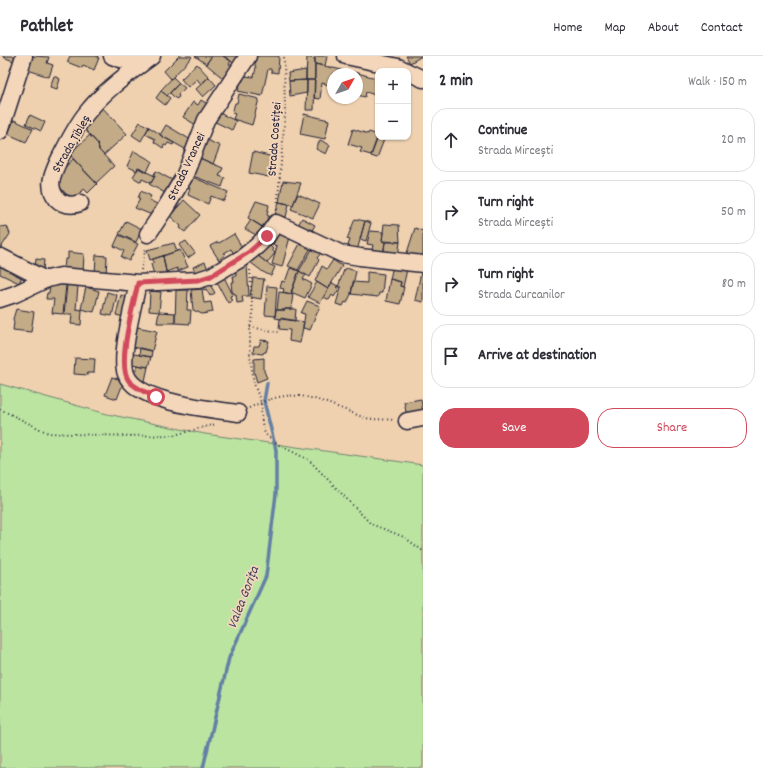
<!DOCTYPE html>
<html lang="en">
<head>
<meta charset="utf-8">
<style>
  :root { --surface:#fff; --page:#f2f2f3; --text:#2b2b33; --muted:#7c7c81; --line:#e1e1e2; --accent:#d1495b }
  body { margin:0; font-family:Dekko,sans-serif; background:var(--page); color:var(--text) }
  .controls { position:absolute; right:12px; top:12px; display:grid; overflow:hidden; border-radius:8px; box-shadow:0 1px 3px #0004 }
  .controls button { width:36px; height:36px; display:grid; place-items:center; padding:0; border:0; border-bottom:1px solid var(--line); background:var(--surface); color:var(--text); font:20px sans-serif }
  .compass { position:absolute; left:327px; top:12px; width:36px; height:36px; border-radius:50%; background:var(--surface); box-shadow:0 1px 3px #0004; rotate:50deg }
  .stop { position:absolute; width:12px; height:12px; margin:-9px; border:3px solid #d1495b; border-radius:50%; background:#fff }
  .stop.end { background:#d1495b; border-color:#fff; box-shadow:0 1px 4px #0008 }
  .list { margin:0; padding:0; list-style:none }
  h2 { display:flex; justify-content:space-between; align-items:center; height:52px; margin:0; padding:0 16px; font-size:17px }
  h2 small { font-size:13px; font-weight:400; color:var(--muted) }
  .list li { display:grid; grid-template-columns:26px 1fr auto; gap:12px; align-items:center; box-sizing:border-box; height:64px; margin:0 8px 8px; padding:0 8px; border:1px solid var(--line); border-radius:16px }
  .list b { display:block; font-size:15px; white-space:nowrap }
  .list p { margin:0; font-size:13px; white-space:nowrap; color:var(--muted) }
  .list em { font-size:13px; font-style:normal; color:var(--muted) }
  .actions { display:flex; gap:8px; padding:12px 16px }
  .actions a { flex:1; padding:9px 0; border:1px solid var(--accent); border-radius:16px; text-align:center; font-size:14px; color:var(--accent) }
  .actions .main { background:var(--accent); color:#fff }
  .icon { flex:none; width:22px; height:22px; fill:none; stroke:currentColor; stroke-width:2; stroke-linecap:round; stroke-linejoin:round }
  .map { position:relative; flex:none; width:423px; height:712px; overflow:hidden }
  header { display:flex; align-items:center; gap:24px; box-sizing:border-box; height:56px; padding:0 20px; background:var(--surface); border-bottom:1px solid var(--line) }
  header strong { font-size:19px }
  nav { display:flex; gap:22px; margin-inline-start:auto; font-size:14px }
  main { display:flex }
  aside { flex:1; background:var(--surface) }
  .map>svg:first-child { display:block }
  .green { fill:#bbe4a1; stroke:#6e836e }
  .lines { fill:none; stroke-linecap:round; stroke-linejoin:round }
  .stream { stroke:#6480a4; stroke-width:3.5 }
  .building { fill:#c3ab87; stroke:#22223b }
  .minor-casing { stroke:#22223b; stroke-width:19 }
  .path { stroke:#22223b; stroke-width:2; stroke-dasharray:1 3; stroke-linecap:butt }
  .minor { stroke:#f4d6ba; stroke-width:16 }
  .route { stroke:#d1495b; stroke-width:5 }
  .labels { text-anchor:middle; stroke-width:3.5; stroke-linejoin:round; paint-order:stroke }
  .street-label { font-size:13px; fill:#22223b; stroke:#f4d6ba }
  .water-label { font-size:14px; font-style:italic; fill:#38415e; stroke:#f4d6ba }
</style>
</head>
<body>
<header>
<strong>Pathlet</strong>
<nav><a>Home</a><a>Map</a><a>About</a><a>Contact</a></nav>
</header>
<main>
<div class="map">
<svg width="423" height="712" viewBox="0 0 423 712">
  <rect width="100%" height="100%" fill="#efd1af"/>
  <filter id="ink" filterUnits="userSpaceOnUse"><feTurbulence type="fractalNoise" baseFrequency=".025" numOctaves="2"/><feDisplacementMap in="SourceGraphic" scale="8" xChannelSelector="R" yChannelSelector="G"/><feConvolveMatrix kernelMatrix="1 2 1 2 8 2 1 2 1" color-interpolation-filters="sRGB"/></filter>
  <g filter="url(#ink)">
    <path class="green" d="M0,328l107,30 98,20 218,31v303h-423z"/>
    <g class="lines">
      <path class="stream" d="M203,712l26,-110 37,-82 10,-82v-44l-12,-49 3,-18"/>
    </g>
    <path class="building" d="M3,0h17l-4,6 -13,-5z
      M33,0l16,1 -2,6 6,2 -4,12 -21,-7z
      M70,0h28l-1,2h2l-5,12 -11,-5 -1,3 -15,-6z
      M179,0h12l1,1 -21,22 -7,-8z
      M195,0h17l-6,8z
      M212,0h11l8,5 -2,3 4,3 -8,13 -19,-16z
      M223,0h18l-6,8z
      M256,0h23l-1,17 -7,-1v-3h-3l-6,27 -24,-5 3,-10h2l1,-5 10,1 2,-10 -1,-1z
      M315,0h12l-2,10 -10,-2z
      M406,0h16l-12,7z
      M307,1l8,2v21h-9z
      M197,8l12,13 -8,7 -4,-5 -9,8 -7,-8z
      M315,8l27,6 -1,4h-8v12l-11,-3 -2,16 -6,-1z
      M306,14v10l-17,1 -1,-8z
      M350,15l26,7 -1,5h2l-2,12 -9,-3 -1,5 -8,-2v-21h-8z
      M54,20l6,3 -3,10 -7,-2z
      M173,21l6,6 -12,13 -6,-6z
      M209,21l7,8 -13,12 -7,-8z
      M307,24h8l-1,30h-8z
      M307,24v13l-17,3 -1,-15z
      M179,27l6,5 -7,7 1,2 -3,2 -6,-6z
      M161,35l9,7 -5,7 -9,-7z
      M239,38l20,5 -7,26 -19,-6 2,-5 -3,-1 3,-10h2z
      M201,44l8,5 -13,20 -13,-8 10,-15 5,3z
      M100,49l27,29 -23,21 -5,-5 -1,-6 -12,-13 -1,-4z
      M213,54l23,11 -4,9 -23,-11z
      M304,58l25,6 -4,19 -25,-5z
      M30,59l15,7 -4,9 -15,-7z
      M14,64l19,9 -7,13 -18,-8z
      M140,66l9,5 -8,14 -9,-6z
      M166,69l25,15 -6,9 -25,-14z
      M149,71l11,7v1l14,8 -1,2 -5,-2 -2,3 -2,-1 -1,3 -9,-6 1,-3 -10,-5z
      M353,73l15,5 1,-2 9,3 -7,20 -11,-3 2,-4 -14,-4z
      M90,79l8,9 1,6 15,16 -18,17 -27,-29z
      M378,81h7l-8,21 -6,-2z
      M207,84l13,6 -7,18 -13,-6z
      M320,84l10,5 -4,9 -10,-5z
      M134,95l18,10 -5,11 -9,-4 -1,3 -10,-5z
      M253,96l20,5 -4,20 -20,-4z
      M197,101l26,11 -4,8 6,2 -3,9 -29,-11 2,-5 -4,-2z
      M73,103l24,25 -9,9 -4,-4 -12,11 -19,-20z
      M138,112l17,8 -4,7 -9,-4 -1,3 -8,-5z
      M156,115l16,9 -7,13 -16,-9 1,-2 1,1 4,-7h-2z
      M190,120l38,16 -4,9 -13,-5 -3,8 -20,-9 2,-7 -4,-1z
      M283,125l18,2 -8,22 -14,-3z
      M141,135l10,5 -2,4 8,4 -5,11 -17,-7 5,-9 -2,-1z
      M298,138l22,10 -7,14 -22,-9z
      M184,144l16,15 -15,17 -5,-4 1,-2 -11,-10z
      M256,145l13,4 -2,10 2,1 -6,11 -15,-9z
      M279,146l10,2 -3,13 -11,-2z
      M302,162l13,7 -5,9 -13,-7z
      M355,163l10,2 -8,30 -10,-3 3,-8 -3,-1z
      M251,164l14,9 -5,8 -15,-8z
      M126,165l16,8 -6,13 -17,-8z
      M365,165l6,2 -5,18 -6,-2z
      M384,168l15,1 1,17 -18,-1z
      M7,170l3,8 -10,15v-22z
      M415,172l8,3v28l-17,-3z
      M370,175l13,1 -1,9 3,1 -2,15 -12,-3 2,-9 -6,-1z
      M276,177l14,4 -8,30 -10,-3 5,-18 -4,-1z
      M234,178l10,17 -9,5 -4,-7 -7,4 1,2 -6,5 -9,-14 8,-4 1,1z
      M119,179l19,9 -9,17 -8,-4 3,-6 -10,-5z
      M302,184l10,6 -14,24 -10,-4z
      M186,185l9,12 -7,5 -9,-13z
      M385,186h15l-2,15 -15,-1z
      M174,187l3,8 -27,9 -3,-10z
      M267,187l6,6 -1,1 3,3 -8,10 -11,-9z
      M314,190l7,7 -4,5 2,2 -9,17 -11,-6z
      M180,194l8,17 -10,4 -1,-3 -11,4 -3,-16z
      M68,196l16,2 -1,19 -19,-1 1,-13h3z
      M256,198l12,10 7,3 -4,9 -8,-4 -13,-10z
      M96,199l11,1 -1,20 -11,-1z
      M163,200l4,20 -13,-1 -3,-11 2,-1v-4z
      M36,203l8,1 -1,11 -8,-1z
      M333,204l9,6 -14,23 -13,-8 7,-15 5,3z
      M394,205l14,4 -5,22 -3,-1 1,-4 -11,-3z
      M205,206l3,7 -11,8 -4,-10z
      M0,207l23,11 -4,9 -19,-9z
      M247,209l2,31h-7l1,6 -6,1 -1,-9h-2l-1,-2h-1l-1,-10h3l-1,-6h3l-1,-10z
      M290,212l9,3 -8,23 -8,-2 1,-3 -4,-1 2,-7 3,1z
      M346,212l10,3 -5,23 -4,9 -2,-1 -2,4 -7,-2 5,-17h-3l6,-17h1z
      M422,212l1,1v33l-8,-2z
      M299,215l7,4 -3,4 9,5 -7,14 -14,-6z
      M367,216l17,2 -2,19h-3l-1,4 -27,-3 2,-12 14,1z
      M223,219l10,20 -3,1 2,5 -4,2 -13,-24z
      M253,222l11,1 -3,20 -11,-2z
      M390,223l11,3 -1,4 4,1 -4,17 -14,-3z
      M212,226l1,3 -2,1 4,7 -5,3 -4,-7 -2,1 -2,-3z
      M317,226l11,7 -8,14 -12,-6z
      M332,227l6,3 -2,1 3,2 -5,8 -2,-2 -3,5 -5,-3z
      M50,228l16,1 -3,29 -11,-1 2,-14h-8l1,-6h2z
      M67,229l11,1 -2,23 6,1 -1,15 -10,-1 1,-10h-8z
      M267,230l10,1 -2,29 -10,-1z
      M86,231l13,4 -5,21 -13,-3z
      M202,233l2,14 7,-1 2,10 -11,2 -9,-4 -2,-20z
      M176,234h12l-1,20h4l-1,14 -15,-1z
      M150,235l11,1 -2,20 -10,-1z
      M107,236l10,3 -5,21 -10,-2z
      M279,236l14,2 -2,15h-6v1h-8z
      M121,239l8,2 -5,20 -8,-2z
      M307,245l13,5 -10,24 -7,-2 2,-14 -4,-1z
      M16,253l18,3 -3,20 -18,-2 1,-8 -1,-3z
      M285,253h11l-1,12 -20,-3 1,-8h9z
      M159,256l16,1v10h-18z
      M280,262l24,4 -4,21 -11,-2 1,-11 -11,-1z
      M137,271l20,4 -5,20 -19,-4z
      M261,284l8,1 -3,11h-2l-1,2 -10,-1 1,-7h5z
      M140,292l12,3 -1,6 -12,-2z
      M129,297l22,4 -3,10 -21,-4z
      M75,302l20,1 -1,14h-7l1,2 -14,-1z
      M264,302v13l3,7 -10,4 -3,-10v-13z
      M137,309l11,2 -3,14 -17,-3v-9l8,1z
      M112,321l12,4 -7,18 -12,-4z
      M421,343l2,15 -16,3 -3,-15z"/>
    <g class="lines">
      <g class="minor-casing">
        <path id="minor" d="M112,0c11,5 20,6 32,6
          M346,0l52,11 8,4
          M408,16l15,7
          M0,75l24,-75
          M80,147c-8,3 -17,2 -23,-4 -11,-13 -4,-26 2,-39 8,-16 16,-32 26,-45 18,-24 44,-42 67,-59
          M148,178l18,-27 18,-30 22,-57 42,-64
          M1,201l45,23
          M138,227c-4,20 -19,74 -12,91 10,29 86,35 112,39
          M0,243l15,-5 32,-15 14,-3 77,7 60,-3 13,-4 31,-18 15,-12 10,-10 9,-13 66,31 18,3 63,7
          M407,365l16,-3"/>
      </g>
      <path class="path" d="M277,154l8,-96 -1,-58
        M141,214l5,-23
        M250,214l3,46 -3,11v29l4,28 7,18 1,21 3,11 14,11 30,15 62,64 33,13 19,14
        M250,271l28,5
        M249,352c37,-18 53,-15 91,0 9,3 18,8 26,10 9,2 19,1 28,2
        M0,353l48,24 77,3 49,-1 42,-11"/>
      <use href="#minor" class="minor"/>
    </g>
  </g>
  <g class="lines" filter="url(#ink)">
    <path class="route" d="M156,341c-9,-4 -20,-8 -27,-16 -13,-16 5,-78 9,-98l60,-3 13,-4 38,-24 18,-16"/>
  </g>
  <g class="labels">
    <g class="street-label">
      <text transform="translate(273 83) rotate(-86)" y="5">Strada Costiței</text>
      <text transform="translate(70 87) rotate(-60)" y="5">Strada Țibleș</text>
      <text transform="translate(185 110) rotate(-65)" y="5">Strada Vrancei</text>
    </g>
    <g class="water-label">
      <text transform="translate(242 541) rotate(-69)" y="5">Valea Gorița</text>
    </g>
  </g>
</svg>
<div class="controls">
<button>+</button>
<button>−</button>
</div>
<svg class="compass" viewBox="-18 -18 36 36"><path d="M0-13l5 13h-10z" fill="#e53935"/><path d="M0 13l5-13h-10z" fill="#7c7c81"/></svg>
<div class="stop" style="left:156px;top:341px"></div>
<div class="stop end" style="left:267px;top:180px"></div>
</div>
<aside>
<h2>2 min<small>Walk · 150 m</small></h2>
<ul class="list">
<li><svg class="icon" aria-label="ahead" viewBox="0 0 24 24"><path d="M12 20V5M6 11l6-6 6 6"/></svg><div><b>Continue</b><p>Strada Mircești</p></div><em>20 m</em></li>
<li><svg class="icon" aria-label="right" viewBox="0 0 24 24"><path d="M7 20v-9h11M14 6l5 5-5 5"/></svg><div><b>Turn right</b><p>Strada Mircești</p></div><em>50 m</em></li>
<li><svg class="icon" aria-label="right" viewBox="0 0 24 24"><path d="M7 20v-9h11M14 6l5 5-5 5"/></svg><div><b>Turn right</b><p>Strada Curcanilor</p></div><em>80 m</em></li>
<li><svg class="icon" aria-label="arrive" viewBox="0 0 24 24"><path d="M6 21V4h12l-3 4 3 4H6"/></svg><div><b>Arrive at destination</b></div></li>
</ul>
<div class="actions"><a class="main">Save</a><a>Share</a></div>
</aside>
</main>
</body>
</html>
